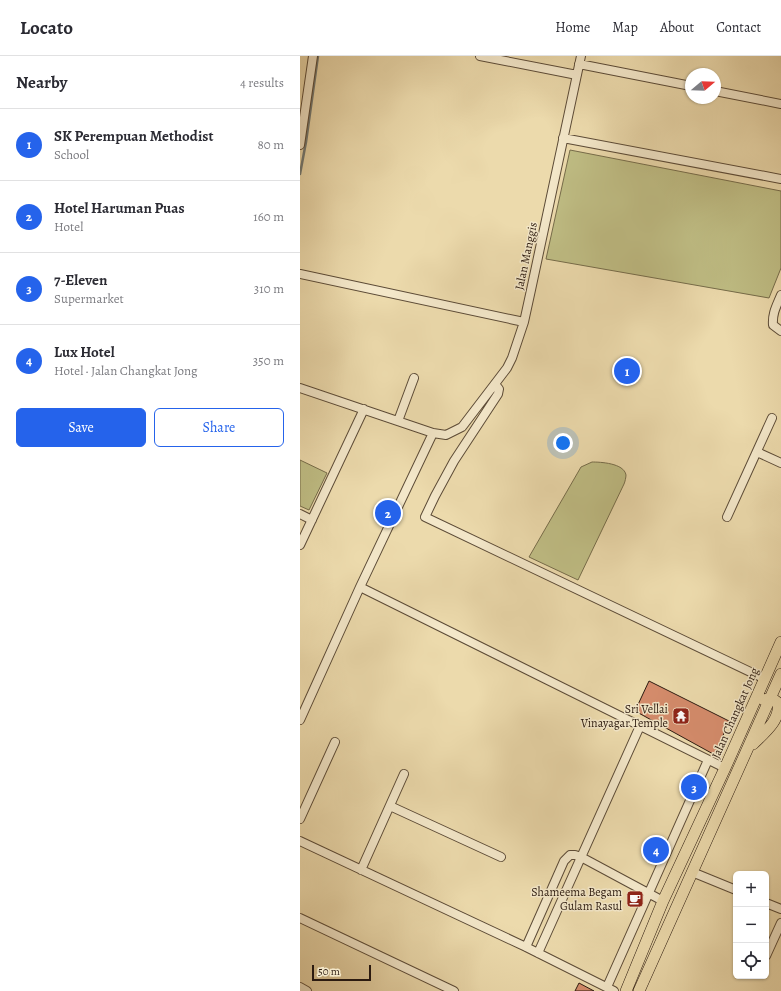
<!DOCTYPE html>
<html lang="en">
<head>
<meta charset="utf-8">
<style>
  :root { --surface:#fff; --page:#f2f2f3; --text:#2b2b33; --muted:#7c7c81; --line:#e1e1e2; --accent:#2563eb }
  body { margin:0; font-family:Alegreya,serif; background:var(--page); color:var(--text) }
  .controls { position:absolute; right:12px; bottom:12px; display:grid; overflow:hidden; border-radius:6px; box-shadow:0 1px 3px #0004 }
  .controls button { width:36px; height:36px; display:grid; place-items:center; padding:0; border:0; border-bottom:1px solid var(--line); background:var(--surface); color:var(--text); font:20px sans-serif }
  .compass { position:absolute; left:385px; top:12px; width:36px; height:36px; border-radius:50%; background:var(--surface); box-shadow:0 1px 3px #0004; rotate:71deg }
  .scale { position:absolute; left:12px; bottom:10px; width:59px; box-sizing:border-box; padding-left:4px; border:2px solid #2c1b10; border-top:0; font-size:11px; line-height:14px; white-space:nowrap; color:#2c1b10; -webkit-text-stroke:3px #f3e7c9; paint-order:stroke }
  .you { position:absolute; left:263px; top:387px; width:14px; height:14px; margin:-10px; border:3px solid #fff; border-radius:50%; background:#1a73e8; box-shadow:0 0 0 6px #1a73e833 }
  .badge { display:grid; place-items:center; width:26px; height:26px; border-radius:50%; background:var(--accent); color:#fff; font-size:13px; font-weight:700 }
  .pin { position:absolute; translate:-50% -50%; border:2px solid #fff; box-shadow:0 1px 4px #0006 }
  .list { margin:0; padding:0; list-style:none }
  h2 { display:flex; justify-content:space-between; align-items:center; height:52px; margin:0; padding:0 16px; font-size:17px }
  h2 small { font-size:13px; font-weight:400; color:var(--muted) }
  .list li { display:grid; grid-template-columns:26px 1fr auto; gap:12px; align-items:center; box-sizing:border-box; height:72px; padding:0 16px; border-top:1px solid var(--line) }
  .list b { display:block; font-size:15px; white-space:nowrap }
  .list p { margin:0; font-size:13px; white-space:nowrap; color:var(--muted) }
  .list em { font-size:13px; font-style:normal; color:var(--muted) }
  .actions { display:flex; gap:8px; padding:12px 16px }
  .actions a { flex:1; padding:9px 0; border:1px solid var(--accent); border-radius:6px; text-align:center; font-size:14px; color:var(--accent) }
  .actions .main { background:var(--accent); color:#fff }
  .icon { flex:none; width:22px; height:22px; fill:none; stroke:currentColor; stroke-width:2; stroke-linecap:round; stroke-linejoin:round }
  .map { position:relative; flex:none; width:481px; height:935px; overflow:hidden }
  header { display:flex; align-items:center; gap:24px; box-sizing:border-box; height:56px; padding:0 20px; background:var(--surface); border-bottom:1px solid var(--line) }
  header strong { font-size:19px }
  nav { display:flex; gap:22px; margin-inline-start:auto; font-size:14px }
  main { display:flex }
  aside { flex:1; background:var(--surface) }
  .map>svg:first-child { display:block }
  .green { fill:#bfbd84; stroke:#766c4a }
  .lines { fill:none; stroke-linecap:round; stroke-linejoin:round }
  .stream { stroke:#717974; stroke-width:2.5 }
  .building { fill:#d58c6c; stroke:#2c1b10 }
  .minor-casing { stroke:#5c4b37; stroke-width:10 }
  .highway-casing { stroke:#2c1b10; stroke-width:12 }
  .minor { stroke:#f3e7c9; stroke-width:8 }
  .highway { stroke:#ecdaac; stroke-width:11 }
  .labels { text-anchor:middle; stroke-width:3; stroke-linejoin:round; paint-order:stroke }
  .street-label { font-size:12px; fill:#2c1b10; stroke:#f3e7c9 }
  .poi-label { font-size:12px; fill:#2c1b10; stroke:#f3e7c9; text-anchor:end }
</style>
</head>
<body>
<header>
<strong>Locato</strong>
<nav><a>Home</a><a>Map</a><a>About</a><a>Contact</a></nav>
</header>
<main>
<aside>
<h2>Nearby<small>4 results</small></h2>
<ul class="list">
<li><span class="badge">1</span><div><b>SK Perempuan Methodist</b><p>School</p></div><em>80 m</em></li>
<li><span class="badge">2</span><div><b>Hotel Haruman Puas</b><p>Hotel</p></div><em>160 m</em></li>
<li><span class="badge">3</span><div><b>7-Eleven</b><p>Supermarket</p></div><em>310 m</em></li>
<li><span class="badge">4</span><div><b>Lux Hotel</b><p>Hotel · Jalan Changkat Jong</p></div><em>350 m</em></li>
</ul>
<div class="actions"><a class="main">Save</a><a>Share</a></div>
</aside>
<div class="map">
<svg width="481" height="935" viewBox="0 0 481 935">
  <rect width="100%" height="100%" fill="#ecdaac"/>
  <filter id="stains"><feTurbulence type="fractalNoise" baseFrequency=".005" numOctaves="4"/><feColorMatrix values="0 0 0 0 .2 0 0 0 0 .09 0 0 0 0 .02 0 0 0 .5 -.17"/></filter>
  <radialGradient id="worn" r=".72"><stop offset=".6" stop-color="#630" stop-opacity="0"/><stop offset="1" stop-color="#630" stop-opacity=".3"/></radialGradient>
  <path class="green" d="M270,94l211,41v77l-12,30 -223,-39z
    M0,404l27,13 -18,37 -9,-4z
    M292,406c8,0 32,1 34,13 0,2 -1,7 -2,9l-46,96 -49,-23 52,-90z"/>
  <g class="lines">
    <path class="stream" d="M0,118l6,-32 12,-86"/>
  </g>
  <path class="building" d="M349,625l80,40 -14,34 -80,-44z
    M279,927l15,8h-19z"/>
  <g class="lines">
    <g class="minor-casing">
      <path id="minor" d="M180,0l97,19
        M279,8l112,22
        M415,35l66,13
        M263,82l218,41
        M0,89l13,-89
        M0,218l224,48
        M481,239c-4,10 -9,18 -8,30l8,6
        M195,328l4,5 -1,5 -44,67 -19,35 -10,21 340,162
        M0,332l133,45 13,2 16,-8 45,-59 5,-10 12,-36 7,-32 50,-234
        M98,365l16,-43
        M457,396l24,11
        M0,458l12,6
        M427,461l45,-99
        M0,489l64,-136
        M60,531l365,181
        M0,664l60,-133 73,-154
        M90,750l111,51
        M0,763l35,-77
        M0,785l226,106 88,44
        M61,814l43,-96
        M392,816l44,18
        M466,847l15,6
        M0,862l154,73
        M226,891l38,-86 6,-6h5l6,2 82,44
        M238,897l102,-227
        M466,900l15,-33
        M0,931l7,4
        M307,931l101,-227"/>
    </g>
    <g class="highway-casing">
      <path id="highway" d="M453,688c11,-11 28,-24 25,-41 -4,-4 -8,-5 -14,-3
        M326,935l37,-90 62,-133 56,-126
        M339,935l142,-317"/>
    </g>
    <use href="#minor" class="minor"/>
    <use href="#highway" class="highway"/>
  </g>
  <defs>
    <g id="temple-square" transform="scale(0.9)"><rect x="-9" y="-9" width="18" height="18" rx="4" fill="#8f2418" stroke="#f3e7c9"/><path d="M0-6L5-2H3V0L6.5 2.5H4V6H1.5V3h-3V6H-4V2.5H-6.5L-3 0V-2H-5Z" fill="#fff"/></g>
    <g id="cafe-square" transform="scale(0.9)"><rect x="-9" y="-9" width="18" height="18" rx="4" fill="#8f2418" stroke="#f3e7c9"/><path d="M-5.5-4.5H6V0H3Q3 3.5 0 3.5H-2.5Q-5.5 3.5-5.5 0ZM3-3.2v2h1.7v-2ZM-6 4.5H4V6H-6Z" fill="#fff"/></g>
  </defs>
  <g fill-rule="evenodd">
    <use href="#temple-square" x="381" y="660"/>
    <use href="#cafe-square" x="335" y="843"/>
  </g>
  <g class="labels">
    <g class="street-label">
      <text transform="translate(226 200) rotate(-78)" y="4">Jalan Manggis</text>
      <text transform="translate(435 657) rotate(-66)" y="4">Jalan Changkat Jong</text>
    </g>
    <g class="poi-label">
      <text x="368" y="657">Sri Vellai<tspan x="368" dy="14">Vinayagar Temple</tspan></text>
      <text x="322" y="840">Shameema Begam<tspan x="322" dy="14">Gulam Rasul</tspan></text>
    </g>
  </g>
  <rect width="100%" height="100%" filter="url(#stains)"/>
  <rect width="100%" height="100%" fill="url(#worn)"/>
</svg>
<div class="controls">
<button>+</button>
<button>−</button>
<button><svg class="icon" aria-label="locate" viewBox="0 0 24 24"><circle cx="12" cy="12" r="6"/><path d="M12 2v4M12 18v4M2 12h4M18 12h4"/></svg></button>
</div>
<svg class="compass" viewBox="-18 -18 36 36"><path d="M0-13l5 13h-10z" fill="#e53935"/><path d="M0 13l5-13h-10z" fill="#7c7c81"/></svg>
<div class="scale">50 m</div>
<div class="you"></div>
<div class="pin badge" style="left:327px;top:315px">1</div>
<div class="pin badge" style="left:88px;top:457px">2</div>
<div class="pin badge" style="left:394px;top:731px">3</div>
<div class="pin badge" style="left:356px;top:794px">4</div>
</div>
</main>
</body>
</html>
